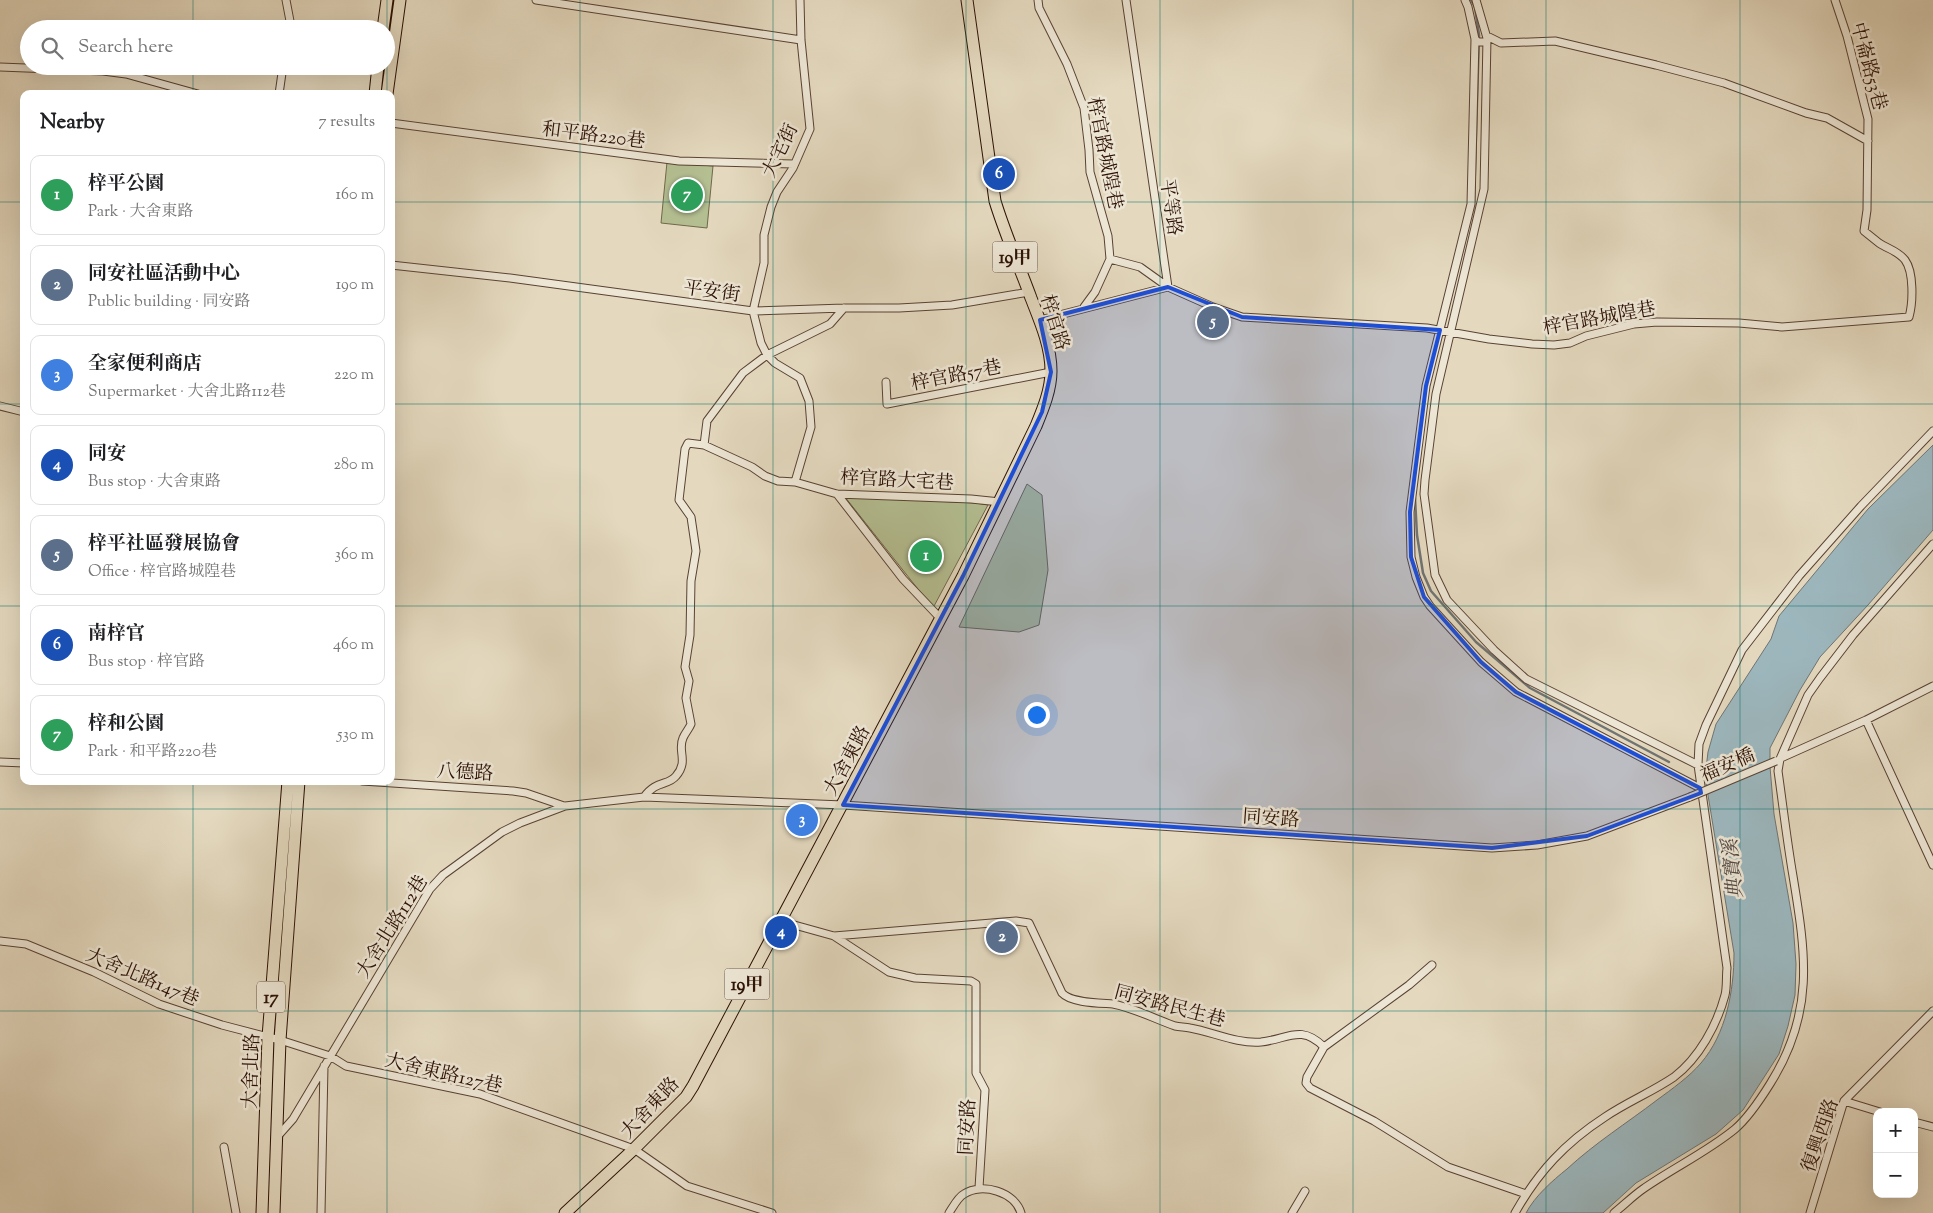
<!DOCTYPE html>
<html lang="en">
<head>
<meta charset="utf-8">
<style>
  :root { --surface:#fff; --page:#f6f6f6; --text:#202124; --muted:#757577; --line:#e0e0e0; --accent:#b45309 }
  body { margin:0; font-family:"Sorts Mill Goudy","Noto Serif TC",serif; background:var(--page); color:var(--text) }
  .controls { position:absolute; right:15px; bottom:15px; display:grid; overflow:hidden; border-radius:10px; box-shadow:0 5px 20px #0002 }
  .controls button { width:45px; height:45px; display:grid; place-items:center; padding:0; border:0; border-bottom:1px solid var(--line); background:var(--surface); color:var(--text); font:25px sans-serif }
  .you { position:absolute; left:1036px; top:714px; width:18px; height:18px; margin:-12px; border:4px solid #fff; border-radius:50%; background:#1a73e8; box-shadow:0 0 0 8px #1a73e833 }
  .badge { display:grid; place-items:center; width:32px; height:32px; border-radius:50%; background:var(--accent); color:#fff; font-size:16px; font-weight:700 }
  .pin { position:absolute; translate:-50% -50%; border:2px solid #fff; box-shadow:0 1px 5px #0006 }
  .list { margin:0; padding:0; list-style:none }
  h2 { display:flex; justify-content:space-between; align-items:center; height:65px; margin:0; padding:0 20px; font-size:21px }
  h2 small { font-size:16px; font-weight:400; color:var(--muted) }
  .list li { display:grid; grid-template-columns:32px 1fr auto; gap:15px; align-items:center; box-sizing:border-box; height:80px; margin:0 10px 10px; padding:0 10px; border:1px solid var(--line); border-radius:10px }
  .list b { display:block; font-size:19px; white-space:nowrap }
  .list p { margin:0; font-size:16px; white-space:nowrap; color:var(--muted) }
  .list em { font-size:16px; font-style:normal; color:var(--muted) }
  .icon { flex:none; width:28px; height:28px; fill:none; stroke:currentColor; stroke-width:2; stroke-linecap:round; stroke-linejoin:round }
  .map { position:relative; flex:none; width:1933px; height:1213px; overflow:hidden }
  .search { position:absolute; background:var(--surface); box-shadow:0 5px 20px #0002; left:20px; top:20px; width:375px; height:55px; display:flex; align-items:center; gap:12px; box-sizing:border-box; padding:0 18px; border-radius:28px; color:var(--muted); font-size:19px }
  .panel { position:absolute; background:var(--surface); box-shadow:0 5px 20px #0002; left:20px; top:90px; width:375px; height:695px; border-radius:10px }
  .map>svg:first-child { display:block }
  .green { fill:#b4bf92; stroke:#70684b }
  .water { fill:#9cb7be; stroke:#6f7474 }
  .lines { fill:none; stroke-linecap:round; stroke-linejoin:round }
  .stream { stroke:#6f7474; stroke-width:2.5 }
  .minor-casing { stroke:#594233; stroke-width:9 }
  .primary-casing { stroke:#2b1004; stroke-width:13 }
  .minor { stroke:#ede6d5; stroke-width:7 }
  .primary { stroke:#e4d9bf; stroke-width:11 }
  .minor-bridge-casing { stroke:#594233; stroke-width:9; stroke-linecap:butt }
  .minor-bridge { stroke:#ede6d5; stroke-width:7 }
  .marked { fill:#1d4ed8; fill-opacity:0.2; stroke:#1d4ed8; stroke-width:4; stroke-linejoin:round }
  .grid { fill:none; stroke:#0f766e; stroke-width:1; stroke-opacity:0.55 }
  .labels { text-anchor:middle; stroke-width:5; stroke-linejoin:round; paint-order:stroke }
  .shield { fill:#ede6d5; stroke:#655043; stroke-width:1 }
  .shield-label { font-size:18px; font-weight:bold; fill:#2b1004 }
  .street-label { font-size:19px; fill:#2b1004; stroke:#ede6d5 }
  .water-label { font-size:20px; font-style:italic; fill:#534a45; stroke:#ede6d5 }
</style>
</head>
<body>
<div class="map">
<svg width="1933" height="1213" viewBox="0 0 1933 1213">
  <rect width="100%" height="100%" fill="#e4d9bf"/>
  <filter id="stains"><feTurbulence type="fractalNoise" baseFrequency=".004" numOctaves="4"/><feColorMatrix values="0 0 0 0 .2 0 0 0 0 .09 0 0 0 0 .02 0 0 0 .5 -.17"/></filter>
  <radialGradient id="worn" r=".72"><stop offset=".6" stop-color="#630" stop-opacity="0"/><stop offset="1" stop-color="#630" stop-opacity=".3"/></radialGradient>
  <path class="green" d="M667,162l46,4 -6,62 -46,-5z
    M1027,484l15,11 6,75 -9,55 -20,7 -60,-5z
    M845,497l131,6 12,2 -55,103z"/>
  <path class="water" d="M1933,445v85l-65,75 -48,52 -20,33 -30,58v19l4,47 19,109 3,41 -1,31 -7,31 -9,28 -36,56 -27,24 -80,49 -33,30h-77c9,-17 26,-32 41,-44 28,-26 60,-46 90,-69 15,-11 32,-23 44,-37 25,-29 33,-72 33,-110l-29,-176 3,-25 8,-28 55,-85 8,-23 89,-107z"/>
  <g class="lines">
    <path class="stream" d="M1471,0l4,7 4,28 -5,167
      M1415,498l2,37 6,38 8,18 45,51 54,46 139,74"/>
    <g class="minor-casing">
      <path id="minor" d="M286,0l4,21 -3,8
        M536,0l265,40
        M1038,0l1,8 28,56 17,44 5,42 1,22 18,64 2,23 -15,33 -11,15
        M1465,0l3,7 7,32 -4,165 -45,182 -16,126 1,45 5,20 8,20 6,9 51,56 35,30 184,96
        M1476,0l11,38 -3,151 -48,205 -11,86 -1,14 11,81 12,25 47,50 32,29 172,86
        M1475,39l3,3h7l4,-5 12,6 54,-2 101,24 68,18 82,30 21,5 41,23
        M0,67l103,4 23,3 72,20
        M279,94l4,-28
        M391,123l288,38 115,3
        M1110,259l30,8 28,20 45,20 29,10 185,11 62,11 43,5 22,1 16,-2 16,-7 48,-12 23,-2 82,1 43,4 127,-10c4,-14 5,-45 -4,-57 -7,-9 -17,-11 -26,-17 -5,-4 -10,-8 -15,-12l3,-21 1,-91 -21,-83 -12,-36
        M391,265l119,13 243,33 91,-3h55l53,-3 77,-13
        M1040,320l128,-33 -42,-287
        M886,382l1,22 164,-32
        M0,406l24,6
        M704,445l3,-24 36,-48 24,-18 63,-31 14,-16
        M795,482l16,-55 -2,-26 -9,-23 -25,-15 -8,-8 -6,-12 -8,-32 11,-48v-28l7,-28 6,-15 16,-24 17,-39 -9,-89 -1,-40
        M837,494l66,85 38,40
        M1866,720l67,145
        M1781,758l85,-38 67,-34
        M0,762l24,1
        M362,781l151,10 13,2 38,13
        M644,797c12,-17 24,-11 32,-21 13,-15 1,-25 7,-38 2,-5 6,-9 8,-14l-5,-26 3,-17 -4,-14 5,-32 1,-54 5,-30 -5,-34 -12,-17 6,-51 3,-6 16,2 48,22 13,9 13,5 17,1 42,12 134,5 29,3
        M780,921l54,15 182,-15 13,2 33,70c9,10 38,10 51,11 21,4 42,15 62,22 5,1 10,1 15,2 23,4 47,16 71,14 27,-3 40,-18 63,5l-17,30 -1,6 4,5 64,33 74,46 78,27
        M834,936l55,36 26,6 56,3 5,3v89l9,17 -6,98
        M0,941l26,3 68,28 65,32 63,21 58,15 50,16 16,10 134,28 154,55 53,37 85,27
        M1324,1047l85,-62 23,-20
        M1844,1101l36,11
        M1914,1122l19,5
        M277,1137l16,-18 137,-230 13,-14 59,-43 18,-9 45,-17 79,-9 199,8 649,43 45,-3 50,-9 103,-39
        M224,1147l12,66
        M321,1213l3,-147
        M949,1213c4,-6 9,-16 15,-19 18,-12 51,-2 57,19
        M1292,1213l13,-22
        M1515,1213c23,-41 50,-70 90,-96 22,-15 47,-25 69,-40 25,-19 43,-52 51,-82 2,-8 1,-18 2,-27l-29,-203 1,-21 7,-19 36,-75 57,-74 62,-70 72,-75
        M1614,1213c10,-8 19,-17 29,-24 30,-21 64,-37 92,-60 14,-12 25,-29 35,-45 45,-71 36,-129 23,-208 -6,-35 -10,-70 -15,-105l2,-12 28,-64 12,-17 33,-43 80,-91
        M1810,1213l34,-112 89,-90"/>
    </g>
    <g class="primary-casing">
      <path id="primary" d="M383,29l4,-29
        M375,94l3,-28
        M387,94l13,-94
        M262,1213l6,-176 20,-256
        M274,1213l6,-173 19,-259
        M565,1213l69,-64 52,-52 7,-11 270,-510 73,-150c7,-17 15,-36 15,-55 0,-25 -11,-50 -20,-73 -12,-33 -26,-64 -36,-97l-28,-201"/>
    </g>
    <use href="#minor" class="minor"/>
    <use href="#primary" class="primary"/>
    <g class="minor-bridge-casing">
      <path id="minor-bridge" d="M1690,797l86,-36"/>
    </g>
    <use href="#minor-bridge" class="minor-bridge"/>
  </g>
  <path class="marked" d="M1168,287l74,30 198,13 -14,56 -16,126 1,45 13,40 57,65 35,30 184,96 1,5 -114,43 -95,12 -649,-43 120,-229 79,-164 9,-40 -11,-52z"/>
  <path class="grid" d="M193,0v29M387,0v94M580,0v1213M773,0v1213M966,0v1213M1160,0v1213M1353,0v1213M1546,0v1213M1740,0v1213M193,66v28M0,202h24M391,202h1542M0,404h24M391,404h1542M0,606h24M391,606h1542M193,781v432M387,781v432M0,809h1933M0,1011h1933"/>
  <g class="labels">
    <g class="shield">
      <rect x="992.5" y="241.5" width="45" height="31" rx="4"/>
      <rect x="724.5" y="968.5" width="45" height="31" rx="4"/>
      <rect x="257" y="981.5" width="28" height="31" rx="4"/>
    </g>
    <g class="shield-label">
      <text x="1015" y="263">19甲</text>
      <text x="747" y="990">19甲</text>
      <text x="271" y="1003">17</text>
    </g>
    <g class="street-label">
      <text transform="translate(1870 66) rotate(75)" y="7">中崙路53巷</text>
      <text transform="translate(594 134) rotate(7)" y="7">和平路220巷</text>
      <text transform="translate(779 150) rotate(-64)" y="7">大宅街</text>
      <text transform="translate(1106 153) rotate(79)" y="7">梓官路城隍巷</text>
      <text transform="translate(1172 207) rotate(82)" y="7">平等路</text>
      <text transform="translate(712 290) rotate(8)" y="7">平安街</text>
      <text transform="translate(1599 317) rotate(-10)" y="7">梓官路城隍巷</text>
      <text transform="translate(1056 322) rotate(73)" y="7">梓官路</text>
      <text transform="translate(956 374) rotate(-11)" y="7">梓官路57巷</text>
      <text transform="translate(897 479) rotate(3)" y="7">梓官路大宅巷</text>
      <text transform="translate(846 760) rotate(-62)" y="7">大舍東路</text>
      <text transform="translate(1727 764) rotate(-23)" y="7">福安橋</text>
      <text transform="translate(465 771) rotate(3)" y="7">八德路</text>
      <text transform="translate(1271 817) rotate(4)" y="7">同安路</text>
      <text transform="translate(391 926) rotate(-58)" y="7">大舍北路112巷</text>
      <text transform="translate(143 976) rotate(23)" y="7">大舍北路147巷</text>
      <text transform="translate(1170 1005) rotate(15)" y="7">同安路民生巷</text>
      <text transform="translate(250 1071) rotate(-88)" y="7">大舍北路</text>
      <text transform="translate(444 1072) rotate(13)" y="7">大舍東路127巷</text>
      <text transform="translate(649 1107) rotate(-47)" y="7">大舍東路</text>
      <text transform="translate(966 1127) rotate(-87)" y="7">同安路</text>
      <text transform="translate(1819 1135) rotate(-71)" y="7">復興西路</text>
    </g>
    <g class="water-label">
      <text transform="translate(1732 869) rotate(-96)" y="7">典寶溪</text>
    </g>
  </g>
  <rect width="100%" height="100%" filter="url(#stains)"/>
  <rect width="100%" height="100%" fill="url(#worn)"/>
</svg>
<div class="controls">
<button>+</button>
<button>−</button>
</div>
<div class="you"></div>
<div class="pin badge" style="left:926px;top:556px;background:#2e9e5b">1</div>
<div class="pin badge" style="left:1002px;top:937px;background:#5c6f8a">2</div>
<div class="pin badge" style="left:802px;top:820px;background:#3f7fe0">3</div>
<div class="pin badge" style="left:781px;top:932px;background:#1a4fb4">4</div>
<div class="pin badge" style="left:1213px;top:322px;background:#5c6f8a">5</div>
<div class="pin badge" style="left:999px;top:174px;background:#1a4fb4">6</div>
<div class="pin badge" style="left:687px;top:195px;background:#2e9e5b">7</div>
<div class="search"><svg class="icon" aria-label="search" viewBox="0 0 24 24"><circle cx="10" cy="10" r="6"/><path d="M15 15l6 6"/></svg>Search here</div>
<section class="panel">
<h2>Nearby<small>7 results</small></h2>
<ul class="list">
<li><span class="badge" style="background:#2e9e5b">1</span><div><b>梓平公園</b><p>Park · 大舍東路</p></div><em>160 m</em></li>
<li><span class="badge" style="background:#5c6f8a">2</span><div><b>同安社區活動中心</b><p>Public building · 同安路</p></div><em>190 m</em></li>
<li><span class="badge" style="background:#3f7fe0">3</span><div><b>全家便利商店</b><p>Supermarket · 大舍北路112巷</p></div><em>220 m</em></li>
<li><span class="badge" style="background:#1a4fb4">4</span><div><b>同安</b><p>Bus stop · 大舍東路</p></div><em>280 m</em></li>
<li><span class="badge" style="background:#5c6f8a">5</span><div><b>梓平社區發展協會</b><p>Office · 梓官路城隍巷</p></div><em>360 m</em></li>
<li><span class="badge" style="background:#1a4fb4">6</span><div><b>南梓官</b><p>Bus stop · 梓官路</p></div><em>460 m</em></li>
<li><span class="badge" style="background:#2e9e5b">7</span><div><b>梓和公園</b><p>Park · 和平路220巷</p></div><em>530 m</em></li>
</ul>
</section>
</div>
</body>
</html>
